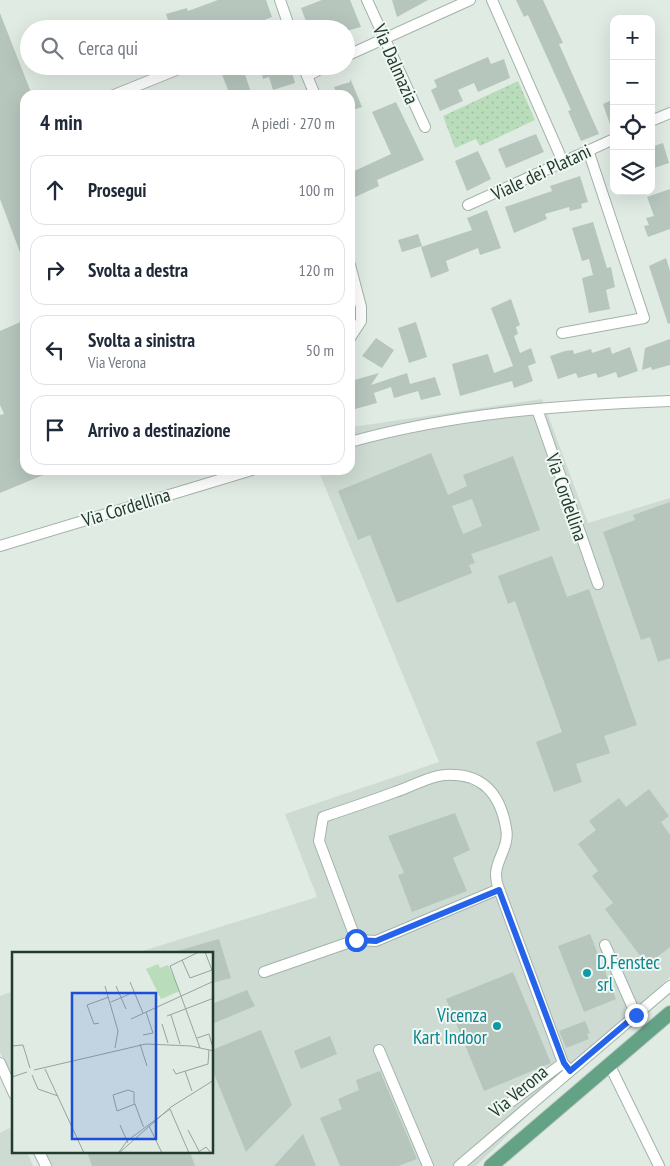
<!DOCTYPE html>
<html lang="it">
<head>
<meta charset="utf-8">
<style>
  :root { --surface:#fff; --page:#f6f6f7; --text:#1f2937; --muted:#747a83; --line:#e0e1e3 }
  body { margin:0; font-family:"PT Sans Narrow",sans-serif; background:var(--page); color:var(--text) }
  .controls { position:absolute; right:15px; top:15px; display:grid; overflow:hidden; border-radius:10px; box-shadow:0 5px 20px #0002 }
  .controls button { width:45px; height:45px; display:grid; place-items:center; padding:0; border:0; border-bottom:1px solid var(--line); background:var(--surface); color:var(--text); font:25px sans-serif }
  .stop { position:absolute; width:15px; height:15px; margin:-11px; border:4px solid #2563eb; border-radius:50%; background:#fff }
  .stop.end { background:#2563eb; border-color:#fff; box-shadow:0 1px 5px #0008 }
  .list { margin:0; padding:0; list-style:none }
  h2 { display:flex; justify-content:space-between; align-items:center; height:65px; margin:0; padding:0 20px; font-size:21px }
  h2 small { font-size:16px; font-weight:400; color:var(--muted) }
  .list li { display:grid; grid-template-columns:32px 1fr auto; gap:15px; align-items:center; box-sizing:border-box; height:70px; margin:0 10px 10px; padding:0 10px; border:1px solid var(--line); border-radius:15px }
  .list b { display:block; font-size:19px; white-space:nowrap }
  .list p { margin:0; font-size:16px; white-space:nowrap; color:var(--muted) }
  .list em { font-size:16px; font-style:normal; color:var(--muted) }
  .icon { flex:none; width:28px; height:28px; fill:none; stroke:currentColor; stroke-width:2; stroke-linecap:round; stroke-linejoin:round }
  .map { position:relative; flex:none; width:670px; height:1166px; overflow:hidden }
  .search { position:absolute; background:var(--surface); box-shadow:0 5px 20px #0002; left:20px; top:20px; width:335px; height:55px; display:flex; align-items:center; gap:12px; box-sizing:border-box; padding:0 18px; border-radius:28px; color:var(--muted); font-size:19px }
  .panel { position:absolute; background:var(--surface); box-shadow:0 5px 20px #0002; left:20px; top:90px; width:335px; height:385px; border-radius:15px }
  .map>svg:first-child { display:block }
  .built { fill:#cedbd3 }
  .park { fill:url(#park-dots) }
  .building { fill:#b6c6bd; fill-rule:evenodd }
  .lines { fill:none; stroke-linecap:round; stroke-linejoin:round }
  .minor-casing { stroke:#a3b3aa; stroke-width:12 }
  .major-casing { stroke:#c1c8c5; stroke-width:16 }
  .minor { stroke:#fff; stroke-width:10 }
  .major { stroke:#64a286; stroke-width:14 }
  .route { stroke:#2563eb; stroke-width:6 }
  .culture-dot { fill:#0f9aa8; stroke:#f1f8f3; stroke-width:2 }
  .labels { text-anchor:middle; stroke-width:4; stroke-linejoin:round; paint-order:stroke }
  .street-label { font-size:19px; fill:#213c2f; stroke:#f1f8f3 }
  .culture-label { font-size:19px; fill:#0d838f; stroke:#f1f8f3; text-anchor:start }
  .inset-road { fill:none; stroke:#94a59c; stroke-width:1 }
  .view { fill:#1d4ed8; fill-opacity:0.15; stroke:#1d4ed8; stroke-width:2.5 }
  .inset-edge { fill:none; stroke:#213c2f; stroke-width:2.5 }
</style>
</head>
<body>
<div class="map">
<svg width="670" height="1166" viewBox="0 0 670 1166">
  <defs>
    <pattern id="park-dots" width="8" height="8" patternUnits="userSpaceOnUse" patternTransform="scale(1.25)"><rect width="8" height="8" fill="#b9ddbb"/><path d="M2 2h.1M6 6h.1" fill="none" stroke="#9fbfa1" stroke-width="1.8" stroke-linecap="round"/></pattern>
  </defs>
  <rect width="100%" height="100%" fill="#e0ebe4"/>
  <path class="built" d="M542,399l46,124 82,-25v479l-194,189h-426l-6,-14h168v-198l-76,-1 181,-56 -32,-83 154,-52 -121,-292h32v-42l2,-1z
    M14,991v93l-14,-32v-56z
    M14,1126v26h13l6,14h-33v-33z"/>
  <path class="park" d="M518,81l17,39 -55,26 -4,-7 -21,9 -12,-32z"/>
  <path class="building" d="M218,0h48l6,17 -31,12h-70l-5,-15 21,-6 1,3z
    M322,0h28l11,27 -15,4v-2h-37l-8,-21z
    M392,0h36l-31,17z
    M516,0h27l20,43 -4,1 40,90 -18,7 -13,-30 3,-1 -43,-95 -4,2z
    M0,13l32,82h-7l-1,168 -24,-64z
    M488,57l3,7 13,-5 6,19 -32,14 -4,-9 -16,7 5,11 -23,10 -9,-21 6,-3 -3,-7z
    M237,66h5l10,29h-22l-9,-23z
    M260,66h30l5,17 -22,7 -4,-13 -6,2z
    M350,78l12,29 -12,4v-16h-13l-3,-8 16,-5z
    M614,99v31h-2l-9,-26z
    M396,102l28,58 -47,20 2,6 -26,12 -3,-8v-17l41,-19 -19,-42z
    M536,134l8,18 -38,16 -8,-19z
    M663,143l6,20 -18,6v-22z
    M478,151l13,28 -24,12 -12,-30z
    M580,176l8,26 -7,2 1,4 -12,3 -1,-4 -24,7 2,5 -33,14 -9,-26 47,-16 -2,-5z
    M670,189v40l-22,8 -4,-11 5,-1 -3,-7 8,-2 -7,-19z
    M487,210l14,38 -21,7 -2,-7 -32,13 3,10 -18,7 -10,-31 51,-17 -5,-12z
    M593,222l14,46 4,-1 4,20 -9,3 4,19 -21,4 -7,-35 11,-3 -4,-16 -7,2 -10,-33z
    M418,234l4,12 -20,6 -4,-12z
    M666,258l4,13v52l-2,1 -19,-58z
    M511,299l9,26 -4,2 2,7 -4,2 6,17 11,-5 5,15 -8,3 5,15 -19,7 -2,-7 -52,15 -8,-32 36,-10 6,19 19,-7 -22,-58z
    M25,320v150h30l-55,23v-78l4,-1 -4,-9v-74z
    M416,322l11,35 -18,6 -11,-35z
    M376,338l18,12 -12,18 -20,-12z
    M670,339v26l-18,5 -1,-3 -9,3 3,-22z
    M610,347l2,7 18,-7 8,24 -20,7 -2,-6 -18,6 -2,-5 -18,5 -2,-5 -18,6 -8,-23 15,-5 8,-1 1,4 17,-5 1,4z
    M379,373l-8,12 36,-12 3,11 25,-7 6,18 -20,5 -3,-9 -24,7 -3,-11 -17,6 3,10 -22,6 -4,-28z
    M431,453l17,42 19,-9 -4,-11 50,-19 27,74 -69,24 4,9 -6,2 3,8 -75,30 -27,-68 -12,5 -20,-49zM472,499l10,27 -19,8 -11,-28z
    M670,502v156l-12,4 -8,-25 -9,3 -38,-108 32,-12 -2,-5z
    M552,556l15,41 22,-8 48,136 -33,11 6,17 -34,11 6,18 -28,10 -18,-50 26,-10 -47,-131 -7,3 -10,-28z
    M649,789l20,27 -8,6 9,13v112l-23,18 -42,-56 8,-6 -21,-27 6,-5 -20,-27 18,-14 -7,-9 30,-23 7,9z
    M455,813l15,37 -17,8 14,33 -55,21 -14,-37 6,-2 -16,-37z
    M590,934l26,65 -32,13 -26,-66z
    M219,939l12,39 -19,5v-29h-34l-1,-3z
    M513,972l38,91 -67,28 -38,-92z
    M247,990l8,16 -43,18v-20z
    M585,1021l5,12 -3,1 2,5 -23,9 -7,-17z
    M261,1030l31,75 -46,47 -34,-83v-19z
    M330,1036l7,18 -36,15 -7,-18z
    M380,1071l37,88 -19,7h-58l-20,-48 22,-9 -4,-10 21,-9 -3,-10z
    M303,1134l13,32h-42z
    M87,1152h103l5,14h-103z"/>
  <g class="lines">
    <g class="minor-casing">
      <path id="minor" d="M280,0l10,29
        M367,0l58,127
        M492,0l71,162
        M346,56l124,-56
        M303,66l12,29
        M307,76l19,-10
        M114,95l72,-29
        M651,121l19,-8
        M468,205l146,-66
        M350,265l11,42v14l-11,17
        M562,333l82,-15 -56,-168
        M537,409l61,175
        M350,442c104,-29 212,-37 320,-41
        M0,546l252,-76
        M499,889l-123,52 -20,-1 -37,-99 4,-24c24,-8 48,-16 72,-25 13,-4 37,-17 50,-17 37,-2 55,18 61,53 5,23 -18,36 -7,61l64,174 7,8
        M605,945l31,70
        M264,972l92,-32
        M379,1050l49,116
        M0,1063l14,31
        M609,1064l50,102
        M512,1101l51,-38
        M39,1152l7,14
        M459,1166l211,-180"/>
    </g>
    <g class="major-casing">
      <path id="major" d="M491,1166l179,-153"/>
    </g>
    <use href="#minor" class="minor"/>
    <use href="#major" class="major"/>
  </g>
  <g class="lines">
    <path class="route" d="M356,940l20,1 123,-51 65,173 6,8 66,-56"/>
  </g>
  <g class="culture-dot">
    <circle cx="587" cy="973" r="5"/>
    <circle cx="497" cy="1026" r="5"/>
  </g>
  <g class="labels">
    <g class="street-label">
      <text transform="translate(396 64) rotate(66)" y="7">Via Dalmazia</text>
      <text transform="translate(541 172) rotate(-25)" y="7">Viale dei Platani</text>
      <text transform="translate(567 497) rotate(71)" y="7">Via Cordellina</text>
      <text transform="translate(126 507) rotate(-17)" y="7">Via Cordellina</text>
      <text transform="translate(518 1091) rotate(-40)" y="7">Via Verona</text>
    </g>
    <g class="culture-label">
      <text x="597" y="969">D.Fenstec<tspan x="597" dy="22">srl</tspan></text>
      <text x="487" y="1022" text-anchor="end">Vicenza<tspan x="487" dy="22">Kart Indoor</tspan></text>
    </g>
  </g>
  <g transform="translate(12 952)">
    <rect width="201" height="201" fill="#e0ebe4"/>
    <path d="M146,12l2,4 8,-3 12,26 -19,8 -15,-30z" fill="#b9ddbb"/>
    <path class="inset-road" d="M187,0l-29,14 30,82M170,8l8,18 22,-8 -7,-18M118,30l13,31M93,34l13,45 -3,17M104,34l10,23M99,50l23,-10M159,63l9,29M155,64l47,-18M119,67l83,-38M87,71l-5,1 -7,-19 22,-8M150,72l6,19M131,83l10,-2 -7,-21M185,86l12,-4 3,11M128,92l7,22M0,94l11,-1 7,23M33,117l39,84M161,117l3,5 32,-10 1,-14M22,118l112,-26 45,2 23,5M173,119l7,20M20,123l6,14 20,7M0,125l15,-5M123,152l-18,7 -4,-16 15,-5 6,2v11l1,1 8,22 1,1M108,173l8,18M137,174l13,27M176,178l11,21M107,200l8,-11 43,-32 19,44M107,201l52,-46 43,-27M185,201l9,-6 5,6"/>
    <path class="view" d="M60,41h84v146h-84z"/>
    <rect width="201" height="201" class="inset-edge"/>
  </g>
</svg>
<div class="controls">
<button>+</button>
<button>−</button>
<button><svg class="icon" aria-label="locate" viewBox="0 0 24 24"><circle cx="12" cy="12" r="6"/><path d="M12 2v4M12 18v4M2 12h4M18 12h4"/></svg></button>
<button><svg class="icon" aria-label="layers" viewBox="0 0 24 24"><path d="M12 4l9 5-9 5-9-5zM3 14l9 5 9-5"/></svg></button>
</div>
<div class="stop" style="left:356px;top:940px"></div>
<div class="stop end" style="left:636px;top:1015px"></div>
<div class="search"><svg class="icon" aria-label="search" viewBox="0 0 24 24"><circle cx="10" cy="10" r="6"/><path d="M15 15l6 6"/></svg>Cerca qui</div>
<section class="panel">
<h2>4 min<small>A piedi · 270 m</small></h2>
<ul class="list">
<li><svg class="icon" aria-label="ahead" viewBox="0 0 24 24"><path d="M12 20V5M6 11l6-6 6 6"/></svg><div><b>Prosegui</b></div><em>100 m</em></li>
<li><svg class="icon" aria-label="right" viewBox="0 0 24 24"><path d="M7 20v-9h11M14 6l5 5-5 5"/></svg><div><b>Svolta a destra</b></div><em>120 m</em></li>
<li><svg class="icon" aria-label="left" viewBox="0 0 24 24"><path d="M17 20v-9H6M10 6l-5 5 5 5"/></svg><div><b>Svolta a sinistra</b><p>Via Verona</p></div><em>50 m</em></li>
<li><svg class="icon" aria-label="arrive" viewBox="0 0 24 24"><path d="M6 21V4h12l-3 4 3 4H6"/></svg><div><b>Arrivo a destinazione</b></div></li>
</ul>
</section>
</div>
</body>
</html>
